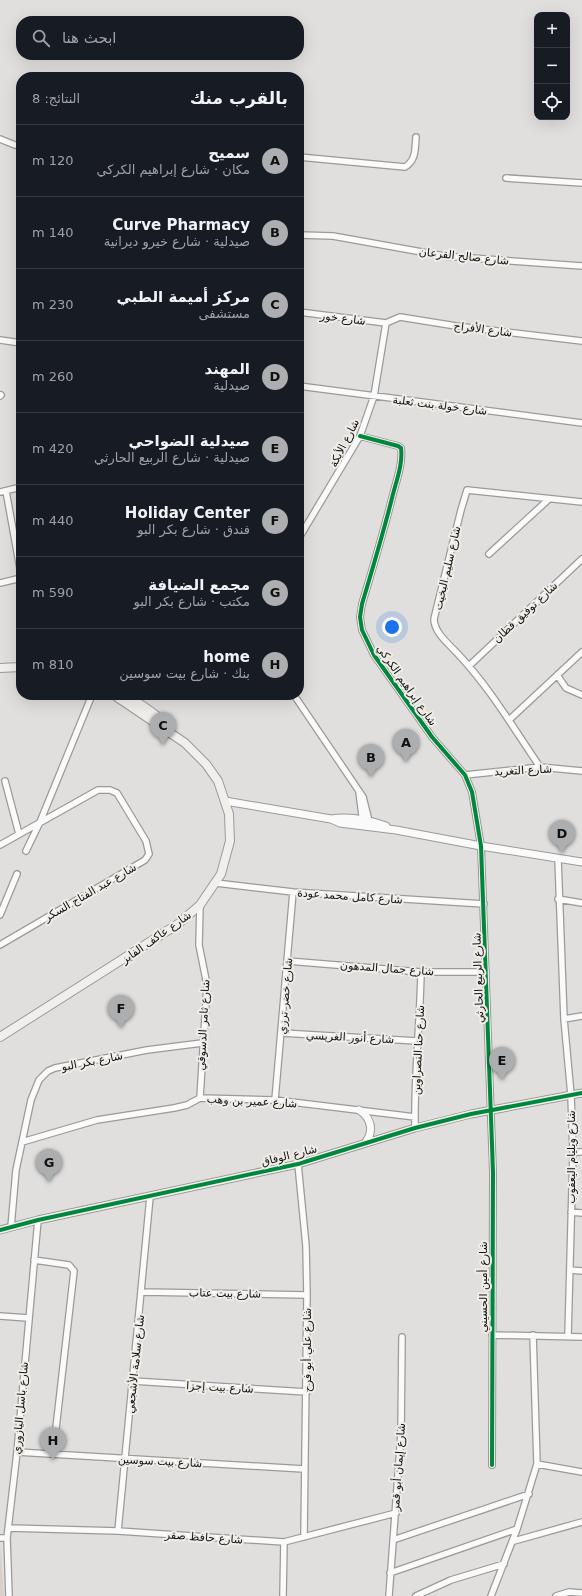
<!DOCTYPE html>
<html lang="ar">
<head>
<meta charset="utf-8">
<style>
  :root { --surface:#171b24; --page:#242831; --text:#f1f3f6; --muted:#9ea1a6; --line:#363941; --accent:#adaeaf }
  body { margin:0; font-family:"DejaVu Sans","Noto Naskh Arabic",sans-serif; background:var(--page); color:var(--text); direction:rtl }
  .controls { position:absolute; right:12px; top:12px; display:grid; overflow:hidden; border-radius:8px; box-shadow:0 4px 16px #0002 }
  .controls button { width:36px; height:36px; display:grid; place-items:center; padding:0; border:0; border-bottom:1px solid var(--line); background:var(--surface); color:var(--text); font:20px sans-serif }
  .you { position:absolute; left:392px; top:627px; width:14px; height:14px; margin:-10px; border:3px solid #fff; border-radius:50%; background:#1a73e8; box-shadow:0 0 0 6px #1a73e833 }
  .badge { display:grid; place-items:center; width:26px; height:26px; border-radius:50%; background:var(--accent); color:#111; font-size:13px; font-weight:700 }
  .pin { position:absolute; translate:-50% -33px; filter:drop-shadow(0 1px 2px #0008) }
  .pin::after { content:''; position:absolute; top:21px; width:14px; height:12px; background:inherit; clip-path:polygon(0 0,100% 0,50% 100%) }
  .list { margin:0; padding:0; list-style:none }
  h2 { display:flex; justify-content:space-between; align-items:center; height:52px; margin:0; padding:0 16px; font-size:17px }
  h2 small { font-size:13px; font-weight:400; color:var(--muted) }
  .list li { display:grid; grid-template-columns:26px 1fr auto; gap:12px; align-items:center; box-sizing:border-box; height:72px; padding:0 16px; border-top:1px solid var(--line) }
  .list b { display:block; font-size:15px; white-space:nowrap }
  .list p { margin:0; font-size:13px; white-space:nowrap; color:var(--muted) }
  .list em { font-size:13px; font-style:normal; color:var(--muted) }
  .icon { flex:none; width:22px; height:22px; fill:none; stroke:currentColor; stroke-width:2; stroke-linecap:round; stroke-linejoin:round }
  .map { position:relative; flex:none; width:582px; height:1596px; overflow:hidden; direction:ltr }
  .search { position:absolute; background:var(--surface); box-shadow:0 4px 16px #0002; left:16px; top:16px; width:288px; height:44px; display:flex; align-items:center; gap:10px; box-sizing:border-box; padding:0 14px; border-radius:16px; color:var(--muted); font-size:15px }
  .panel { position:absolute; background:var(--surface); box-shadow:0 4px 16px #0002; left:16px; top:72px; width:288px; height:628px; border-radius:16px; direction:rtl }
  .map>svg:first-child { display:block }
  .built { fill:#d7d0cb }
  .lines { fill:none; stroke-linecap:round; stroke-linejoin:round }
  .minor-casing { stroke:#9b9a98; stroke-width:8 }
  .tertiary-casing { stroke:#9b9a98; stroke-width:9 }
  .secondary-casing { stroke:#9b9a98; stroke-width:10 }
  .minor { stroke:#fafafa; stroke-width:5.5 }
  .tertiary { stroke:#fafafa; stroke-width:7 }
  .secondary { stroke:#f1efeb; stroke-width:8 }
  .cycleway-casing { stroke:#f0ece8; stroke-width:6 }
  .cycleway { stroke:#00873e; stroke-width:4 }
  .labels { text-anchor:middle; stroke-width:4; stroke-linejoin:round; paint-order:stroke }
  .street-label { font-size:11px; fill:#121110; stroke:#f0ece8 }
</style>
</head>
<body>
<div class="map">
<svg width="582" height="1596" viewBox="0 0 582 1596">
  <rect width="100%" height="100%" fill="#e1dfdd"/>
  <path class="built" d="M0,1543l4,53h-4z"/>
  <g class="lines">
    <g class="minor-casing">
      <path id="minor" d="M0,139l15,6
        M299,157l106,10c11,-7 10,-17 11,-30
        M506,178l76,5
        M299,235l34,1 111,20 138,10
        M299,312l87,11
        M386,323l14,-6 56,9 126,15
        M0,340l21,3
        M299,386l283,37
        M0,396l1,-1
        M360,436l38,10 3,2c2,15 -4,31 -8,46 -9,37 -20,73 -31,110l-2,13 2,13 12,25 58,82 33,38 7,17 9,54 12,326 -1,293
        M6,491l15,83
        M0,492l21,-5
        M299,538l61,-102 14,-40 12,-73
        M489,554l60,-55
        M0,583l21,-5
        M469,666l113,-107
        M557,675l9,13 16,7
        M294,695l69,102 7,28
        M509,720l73,-68
        M540,767c-26,-38 -50,-79 -82,-113 -8,-9 -24,-21 -24,-35l27,-109 6,-20 115,12
        M465,775l75,-8 42,4
        M5,781l14,53
        M359,792l4,31
        M0,845l98,-55h12l7,3 29,48 3,13 -4,6 -145,85
        M26,851l14,-29 52,-127
        M558,859l6,160 7,76 2,57 -5,184
        M216,883l77,9 191,12
        M558,899l24,4
        M200,905l-1,40 8,40 -7,113
        M0,915l17,-41
        M288,961l133,11h65
        M564,1019l18,-3
        M282,1033l135,8
        M275,1100l18,-208
        M415,1128c-1,-52 5,-104 6,-156
        M22,1142l75,-22 77,-12 13,-3 13,-7 75,2 140,17
        M573,1152h9
        M298,1164l8,82 1,49 -3,242
        M571,1212l11,1
        M11,1227l5,-57 15,-70 8,-20 9,-9 7,-3 92,-18 55,-7
        M34,1260l35,5 5,6 -21,183
        M570,1270l12,1
        M142,1292l165,3
        M0,1316l28,2
        M492,1335l90,2
        M133,1381l174,11
        M17,1452l287,17
        M537,1464l45,8
        M9,1528l109,3 166,11 112,-29
        M118,1531l32,-334
        M0,1538h7
        M393,1540l136,-46
        M514,1541l68,-19
        M390,1573l127,-44
        M9,1596l-2,-58 10,-86 21,-232
        M283,1596l1,-54
        M389,1596l12,-162 1,-97
        M416,1596l35,-16 53,-16
        M491,1596l26,-67 20,-65 -4,-129
        M556,1596l13,-4 13,1"/>
    </g>
    <g class="tertiary-casing">
      <path id="tertiary" d="M225,801l106,18 9,4 56,7 85,16 101,16
        M331,819c19,-3 38,1 55,7
        M359,1110c13,8 15,22 6,33
        M0,1230l38,-10 260,-56 117,-36 56,-14 111,-21"/>
    </g>
    <g class="secondary-casing">
      <path id="secondary" d="M0,668l21,-1
        M126,695c16,11 35,20 44,37
        M0,1037l178,-113 22,-19 21,-31 9,-33 -1,-27 -11,-33 -12,-17 -21,-21 -71,-48"/>
    </g>
    <use href="#minor" class="minor"/>
    <use href="#tertiary" class="tertiary"/>
    <use href="#secondary" class="secondary"/>
    <g class="cycleway-casing">
      <path id="cycleway" d="M360,436l38,10 3,2c2,15 -4,31 -8,46 -9,37 -20,73 -31,110l-2,13 2,13 12,25 58,82 33,38 7,17 9,54 12,326 -1,293
        M0,1230l38,-10 260,-56 117,-36 56,-14 111,-21"/>
    </g>
    <use href="#cycleway" class="cycleway"/>
  </g>
  <g class="labels">
    <g class="street-label">
      <text transform="translate(464 256) rotate(6)" y="4">شارع صالح القرعان</text>
      <text transform="translate(343 318) rotate(7)" y="4">شارع خور</text>
      <text transform="translate(483 329) rotate(7)" y="4">شارع الأفراح</text>
      <text transform="translate(440 405) rotate(7)" y="4">شارع خولة بنت ثعلبة</text>
      <text transform="translate(344 443) rotate(-63)" y="4">شارع الأيكة</text>
      <text transform="translate(447 568) rotate(-77)" y="4">شارع سليم البخيت</text>
      <text transform="translate(525 612) rotate(-43)" y="4">شارع توفيق قطان</text>
      <text transform="translate(407 685) rotate(55)" y="4">شارع إبراهيم الكركي</text>
      <text transform="translate(523 770) rotate(-3)" y="4">شارع التغريد</text>
      <text transform="translate(90 892) rotate(-30)" y="4">شارع عبد الفتاح السكر</text>
      <text transform="translate(350 896) rotate(4)" y="4">شارع كامل محمد عودة</text>
      <text transform="translate(156 937) rotate(-35)" y="4">شارع عاكف الفايز</text>
      <text transform="translate(387 968) rotate(4)" y="4">شارع جمال المدهون</text>
      <text transform="translate(478 978) rotate(-92)" y="4">شارع الربيع الحارثي</text>
      <text transform="translate(285 996) rotate(-85)" y="4">شارع خضر ترزي</text>
      <text transform="translate(203 1025) rotate(-87)" y="4">شارع ثامر الدسوقي</text>
      <text transform="translate(350 1037) rotate(3)" y="4">شارع أنور الغريسي</text>
      <text transform="translate(418 1050) rotate(-87)" y="4">شارع حنا النصراوين</text>
      <text transform="translate(92 1061) rotate(-11)" y="4">شارع بكر البو</text>
      <text transform="translate(252 1101) rotate(3)" y="4">شارع عمير بن وهب</text>
      <text transform="translate(289 1155) rotate(-14)" y="4">شارع الوفاق</text>
      <text transform="translate(571 1157) rotate(-90)" y="4">شارع ويليام اليعقوب</text>
      <text transform="translate(483 1287) rotate(-90)" y="4">شارع أمين الحسيني</text>
      <text transform="translate(225 1293) rotate(1)" y="4">شارع بيت عتاب</text>
      <text transform="translate(307 1350) rotate(-90)" y="4">شارع علي أبو فرح</text>
      <text transform="translate(135 1364) rotate(-84)" y="4">شارع سلامة الأشجعي</text>
      <text transform="translate(220 1387) rotate(3)" y="4">شارع بيت إجزا</text>
      <text transform="translate(20 1408) rotate(-85)" y="4">شارع باسل اليازوري</text>
      <text transform="translate(160 1461) rotate(3)" y="4">شارع بيت سوسين</text>
      <text transform="translate(398 1467) rotate(-86)" y="4">شارع إيمان أبو قمر</text>
      <text transform="translate(204 1537) rotate(4)" y="4">شارع حافظ صقر</text>
    </g>
  </g>
</svg>
<div class="controls">
<button>+</button>
<button>−</button>
<button><svg class="icon" aria-label="locate" viewBox="0 0 24 24"><circle cx="12" cy="12" r="6"/><path d="M12 2v4M12 18v4M2 12h4M18 12h4"/></svg></button>
</div>
<div class="you"></div>
<div class="pin badge" style="left:406px;top:762px">A</div>
<div class="pin badge" style="left:371px;top:777px">B</div>
<div class="pin badge" style="left:163px;top:745px">C</div>
<div class="pin badge" style="left:562px;top:853px">D</div>
<div class="pin badge" style="left:502px;top:1080px">E</div>
<div class="pin badge" style="left:121px;top:1028px">F</div>
<div class="pin badge" style="left:49px;top:1182px">G</div>
<div class="pin badge" style="left:53px;top:1460px">H</div>
<div class="search"><svg class="icon" aria-label="search" viewBox="0 0 24 24"><circle cx="10" cy="10" r="6"/><path d="M15 15l6 6"/></svg>ابحث هنا</div>
<section class="panel">
<h2>بالقرب منك<small>النتائج: 8</small></h2>
<ul class="list">
<li><span class="badge">A</span><div><b>سميح</b><p>مكان · شارع إبراهيم الكركي</p></div><em>120 m</em></li>
<li><span class="badge">B</span><div><b>Curve Pharmacy</b><p>صيدلية · شارع خيرو ديرانية</p></div><em>140 m</em></li>
<li><span class="badge">C</span><div><b>مركز أميمة الطبي</b><p>مستشفى</p></div><em>230 m</em></li>
<li><span class="badge">D</span><div><b>المهند</b><p>صيدلية</p></div><em>260 m</em></li>
<li><span class="badge">E</span><div><b>صيدلية الضواحي</b><p>صيدلية · شارع الربيع الحارثي</p></div><em>420 m</em></li>
<li><span class="badge">F</span><div><b>Holiday Center</b><p>فندق · شارع بكر البو</p></div><em>440 m</em></li>
<li><span class="badge">G</span><div><b>مجمع الضيافة</b><p>مكتب · شارع بكر البو</p></div><em>590 m</em></li>
<li><span class="badge">H</span><div><b>home</b><p>بنك · شارع بيت سوسين</p></div><em>810 m</em></li>
</ul>
</section>
</div>
</body>
</html>
